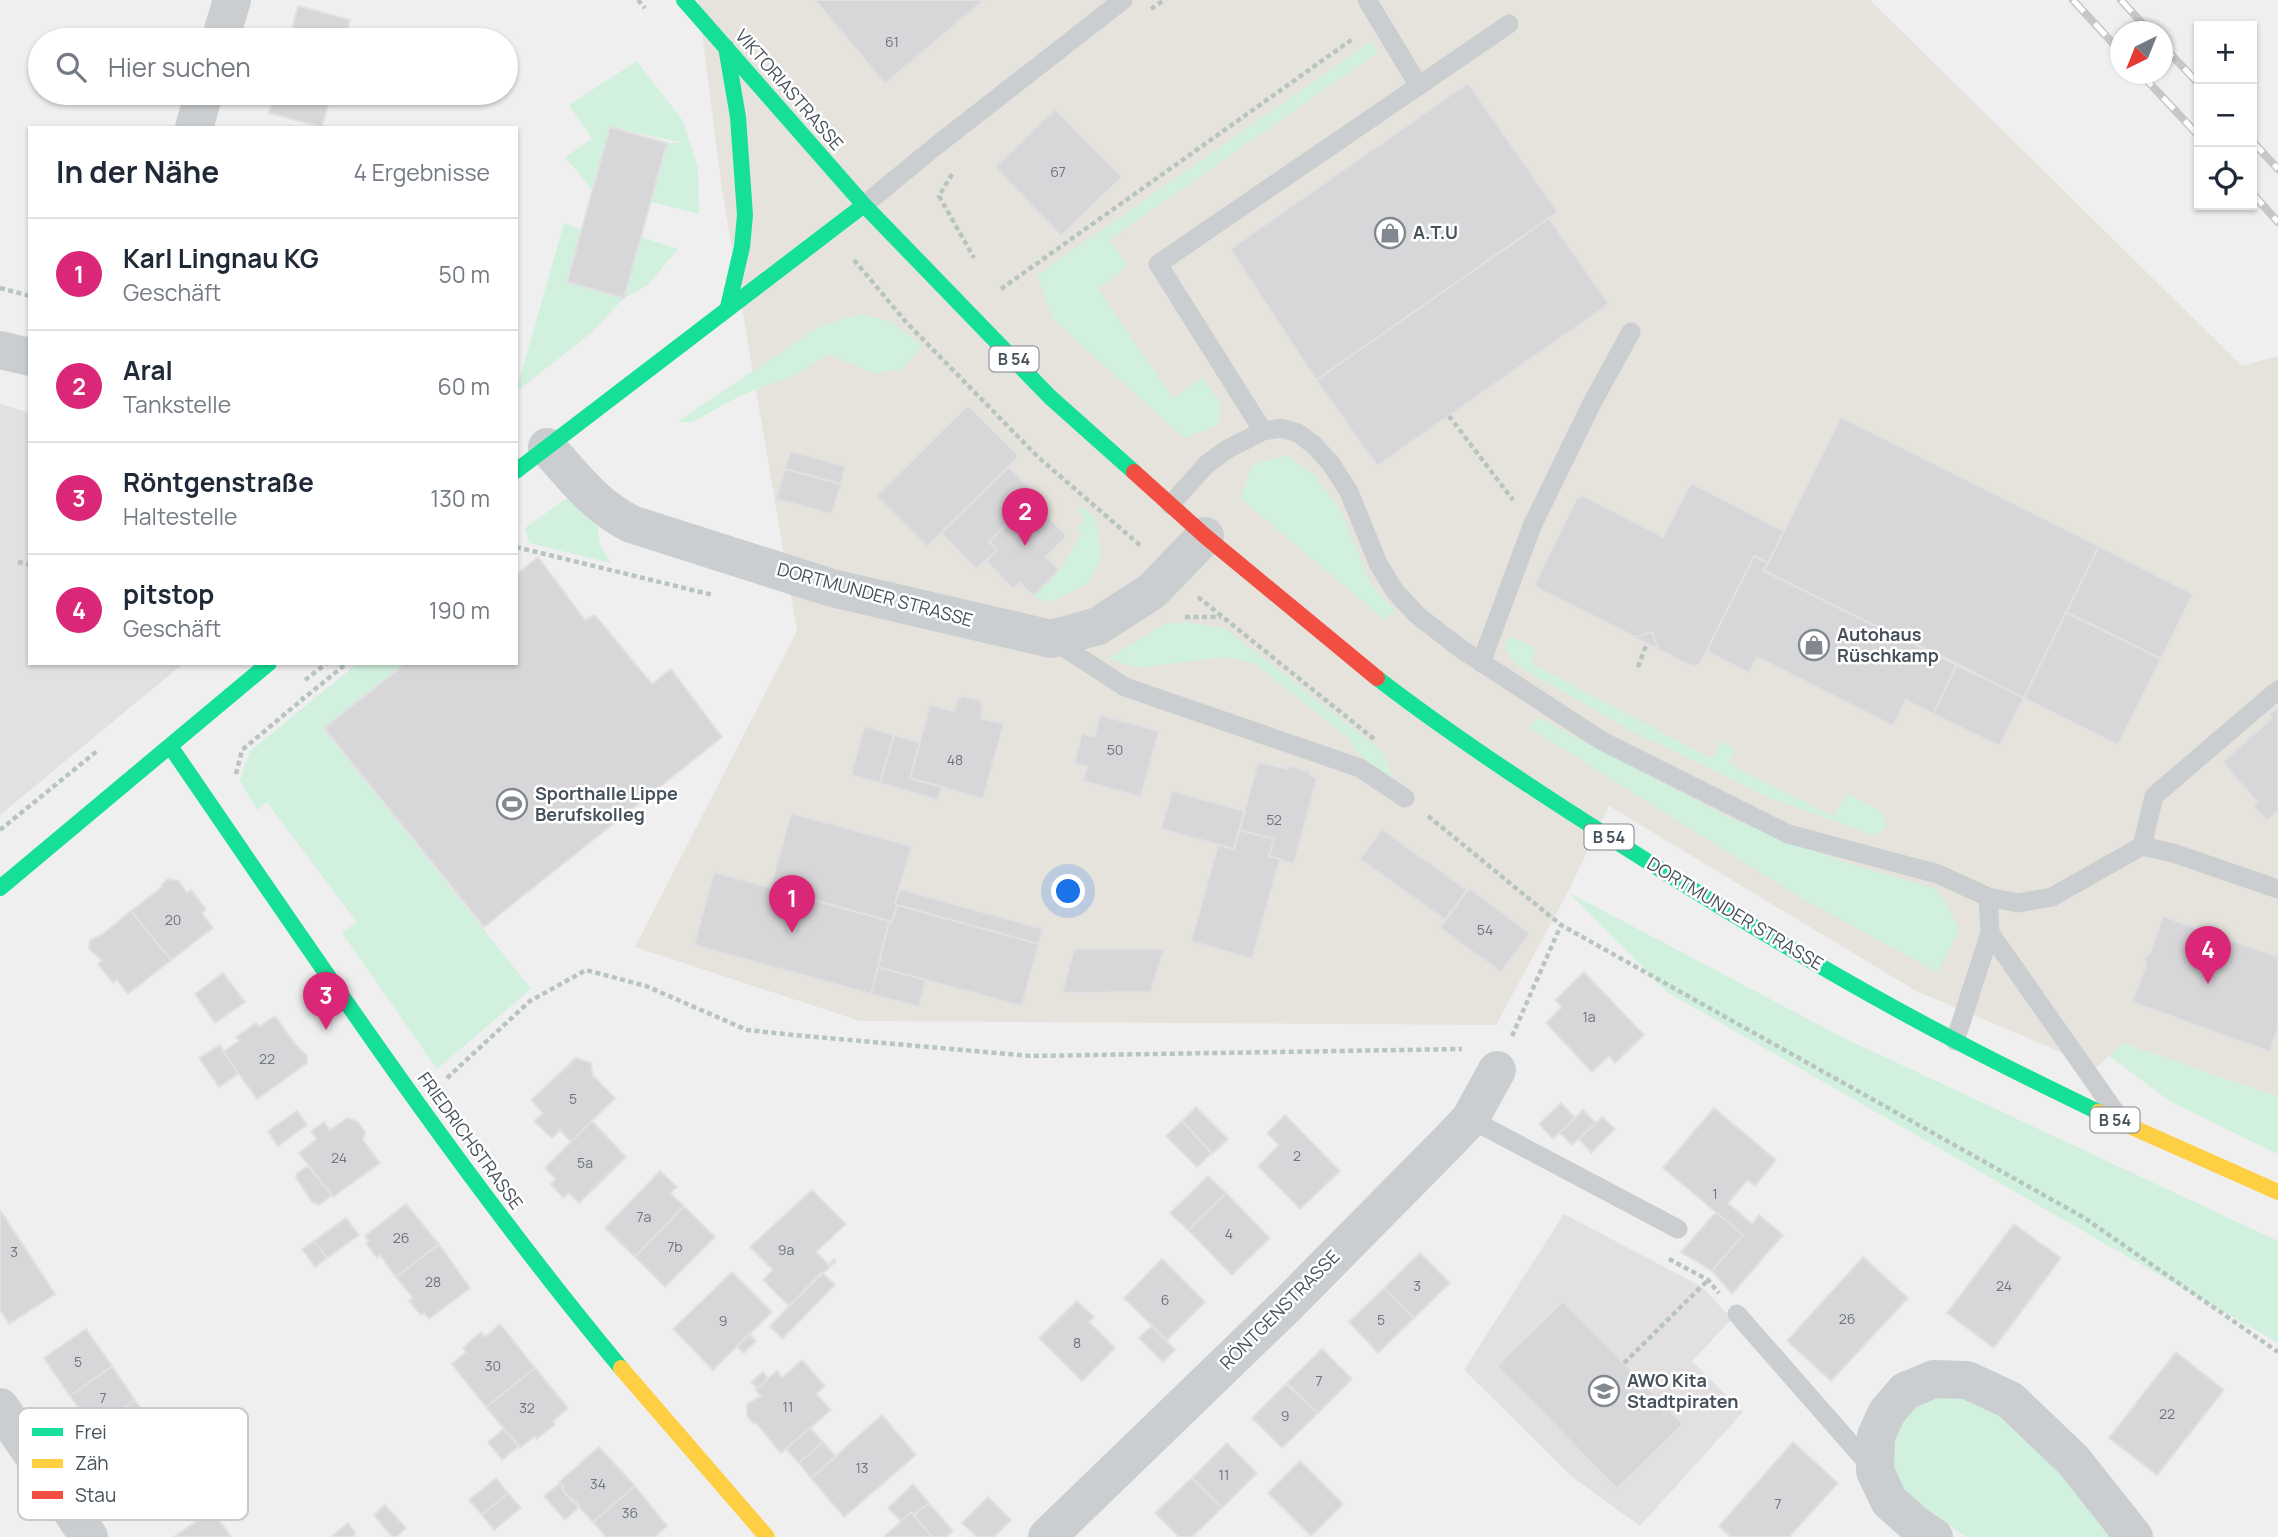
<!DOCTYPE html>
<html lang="de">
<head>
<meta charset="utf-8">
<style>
  :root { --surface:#fff; --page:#f2f2f3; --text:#1f2937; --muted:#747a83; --line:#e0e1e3; --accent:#db2777 }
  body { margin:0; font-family:Manrope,sans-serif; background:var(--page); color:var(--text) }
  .controls { position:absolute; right:21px; top:21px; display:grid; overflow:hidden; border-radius:0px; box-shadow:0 2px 5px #0004 }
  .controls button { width:63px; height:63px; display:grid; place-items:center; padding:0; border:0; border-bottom:2px solid var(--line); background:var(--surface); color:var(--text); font:35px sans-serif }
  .compass { position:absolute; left:2110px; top:21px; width:63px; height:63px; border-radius:50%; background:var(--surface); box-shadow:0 2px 5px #0004; rotate:223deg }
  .you { position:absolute; left:1069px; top:892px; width:24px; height:24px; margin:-18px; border:5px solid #fff; border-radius:50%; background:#1a73e8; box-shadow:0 0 0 10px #1a73e833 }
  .badge { display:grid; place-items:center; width:46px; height:46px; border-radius:50%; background:var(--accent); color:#fff; font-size:23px; font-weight:700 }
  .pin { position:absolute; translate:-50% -58px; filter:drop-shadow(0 2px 4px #0008) }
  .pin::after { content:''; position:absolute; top:37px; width:24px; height:21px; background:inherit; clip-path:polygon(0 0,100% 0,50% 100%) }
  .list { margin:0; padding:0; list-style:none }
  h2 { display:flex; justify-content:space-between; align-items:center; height:91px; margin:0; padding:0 28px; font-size:30px }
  h2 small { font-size:23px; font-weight:400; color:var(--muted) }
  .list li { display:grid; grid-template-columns:46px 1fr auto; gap:21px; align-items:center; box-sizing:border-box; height:112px; padding:0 28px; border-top:2px solid var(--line) }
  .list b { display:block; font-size:26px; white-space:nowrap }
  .list p { margin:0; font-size:23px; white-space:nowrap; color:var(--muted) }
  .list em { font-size:23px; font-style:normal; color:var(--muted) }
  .icon { flex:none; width:38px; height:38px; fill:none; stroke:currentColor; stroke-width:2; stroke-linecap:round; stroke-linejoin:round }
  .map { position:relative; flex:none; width:2278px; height:1537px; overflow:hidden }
  .search { position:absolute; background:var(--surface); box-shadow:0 2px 5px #0004; left:28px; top:28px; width:490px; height:77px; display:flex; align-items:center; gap:18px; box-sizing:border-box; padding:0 24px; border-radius:38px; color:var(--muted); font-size:26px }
  .panel { position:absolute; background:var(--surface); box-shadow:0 2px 5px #0004; left:28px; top:126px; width:490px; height:539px; border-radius:0px }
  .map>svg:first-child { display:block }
  .commercial { fill:#e5e3dc }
  .education { fill:#e2e0e1 }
  .green { fill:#d2f0de }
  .building { fill:#d7d7d9; stroke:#e1e1e2; stroke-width:2 }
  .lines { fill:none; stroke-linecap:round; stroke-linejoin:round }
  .path { stroke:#b7c4c0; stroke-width:4.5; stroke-dasharray:5 3.5; stroke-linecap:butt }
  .lane { stroke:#cbced0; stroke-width:19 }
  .street { stroke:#cbced0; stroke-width:38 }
  .fast { stroke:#16e098; stroke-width:16 }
  .slow { stroke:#ffcf43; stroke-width:16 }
  .jam { stroke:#f24e42; stroke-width:16 }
  .rail-casing { stroke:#c5c7c9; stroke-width:8 }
  .rail { stroke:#fff; stroke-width:5; stroke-dasharray:16; stroke-linecap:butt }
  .labels { text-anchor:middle; stroke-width:5; stroke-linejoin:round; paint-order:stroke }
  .number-label { font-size:14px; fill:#6c747c }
  .shield { fill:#fff; stroke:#7e858d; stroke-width:2 }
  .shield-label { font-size:16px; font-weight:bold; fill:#46515c }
  .street-label { font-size:18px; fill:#46515c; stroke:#fff }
  .poi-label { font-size:18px; font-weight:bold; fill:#46515c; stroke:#fff; text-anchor:start }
  .key { fill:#fff; stroke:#c8cbce; stroke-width:2 }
  .key-label { font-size:19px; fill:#46515c }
</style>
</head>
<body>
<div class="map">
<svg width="2278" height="1537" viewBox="0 0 2278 1537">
  <rect width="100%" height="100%" fill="#f0efef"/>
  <path class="commercial" d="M698,0h1172l372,366 36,-10v741l-155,-54 -26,24 -181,-76 -307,-185 -41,86 -72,133 -636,-4 -225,-74 162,-316 -75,-441z"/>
  <path class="education" d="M0,404l30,9v250h154l-184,152z
    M1564,1214l138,73 30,32 -40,42 51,51 -103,114 -69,-50 -107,-106z"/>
  <path class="green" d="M1372,41l5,12 -268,187 20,25 -31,24 75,109 29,-20 19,25 -3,22 -34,13 -131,-119 -16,-44z
    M637,61l46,60 15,47 1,46 -48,-12 16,-59h16l-73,-16 -17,64 -28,-34 27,-18 -23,-34z
    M564,223l18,7 -14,52 56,16 17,-61 37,12 -30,36 -24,13 -33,35 -75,59z
    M860,314l32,8 31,24 -21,23 -29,4 -45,-19 -29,19 -61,24 -46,25h-15l141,-95z
    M1286,455l28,19 26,35 31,75 25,28 -12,7 -144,-121 13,-33z
    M573,494l24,28 3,23 11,18 -82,-20 -4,-15z
    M1081,507l14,9 7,41 -15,27 -36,18 -18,-6 26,-26 22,-35 -4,-7 8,-8 -7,-9z
    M1187,622l38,6 158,124 12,33 -41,-36 -3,-9 -97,-77 -29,-6 -89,11 -28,-10 57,-34z
    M1509,636l27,12 -5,15 181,96 10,-18 13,8 -7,14 105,53 14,-22 36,18 3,15 -10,9 -106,-38 -138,-67 -114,-65 -14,-18z
    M358,663h48l-82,65 207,261 -94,80 -95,-136 15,-11 -90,-120 -10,8 -17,-30 10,-29z
    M1538,717l194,102 115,44 90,26 23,40 -23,43 -139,-76 -268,-168z
    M1568,892l274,145 436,204v102l-611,-351z
    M2123,1043l155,54v57l-107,-52 -62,-46z
    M1962,1391l38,15 119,131h-153l-70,-49 -5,-57 37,-36z"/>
  <path class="building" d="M815,0h169l-99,84z
    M298,6l52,14 -5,20h-56z
    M1468,83l90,129 -242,168 -86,-131z
    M275,93h56l-9,34 -53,-14z
    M1055,109l67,68 -61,59 -66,-69z
    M610,127l57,16 -43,155 -57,-16z
    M1549,218l60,86 -232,162 -61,-86z
    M968,405l51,51 -92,91 -51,-51z
    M1841,417l258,129 -75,152 -260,-127z
    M790,451l55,15 -4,18 -56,-15z
    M1009,467l35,35 -5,6 -8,-8 -42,42 8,8 -21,19 -35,-36z
    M785,469l56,15 -9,30 -56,-15z
    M1691,483l93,48 -16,32 -14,-7 -54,108 -7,3 -35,-18 -6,-17 -17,5 -98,-49 -2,-5 42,-85 7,-2 79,41z
    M1031,500l36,36 -21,21 13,13 -26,26 -13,-13 -7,6 -27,-28 11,-11 -8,-8z
    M2099,546l94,48 -32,65 -95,-47z
    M1754,556l14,7 -4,8 133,66 1,-2 59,29 -24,50 -27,-14 -13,26 -136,-69 -9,18h-2l1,-3 -39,-20 -3,2z
    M538,557l47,63 10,-5 57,69 19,-15 51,68 -238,190 -160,-199 82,-65h110v-88z
    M2066,612l95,47 -43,86 -94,-47z
    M1652,632l6,17 -23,-12z
    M1957,664l67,34 -25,48 -66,-32z
    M964,696l15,4 4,8 -2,10 23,6 -21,75 -73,-21 20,-73 24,6 3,-11z
    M2278,706v105l-11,10 -14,-15 4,-4 -35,-40 50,-44 -3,-4z
    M1100,715l59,16 -18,66 -58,-16 4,-14 -13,-4 8,-30 12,4z
    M864,726l30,9 -14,48 -29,-8z
    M894,735l26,7 -10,36 32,9 -4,13 -58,-17z
    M1258,762l30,7v-4l23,7 -1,3 7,3 -23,86 -25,-8 5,-17 -35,-9z
    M1172,791l73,20 -11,38 -73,-20z
    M791,813l121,33 -17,57 2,2 -5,17 -122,-34z
    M1382,829l85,61 -22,30 -85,-61z
    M1239,830l35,9 -5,17 11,3 -28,100 -61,-18 27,-96 16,4z
    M714,872l175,49 -18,73 -177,-49z
    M168,879l11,2 8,12 4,-3 15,19 -4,4 11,15 -42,32 -40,-49 30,-23 1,-4z
    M1469,888l61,45 -29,39 -61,-44z
    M900,889l143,40 -4,15 -142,-39 -2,-2z
    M897,905l142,39 -17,62 -144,-39 11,-46 3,1z
    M131,911l40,49 -43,34 -11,-14 -4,3 -15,-19 4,-3 -13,-12 1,-9 13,-6z
    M2163,916l115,41v71l-8,24 -138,-50 14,-37 -2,-7 6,-5z
    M1074,949h90l-13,43 -89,1z
    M878,967l48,13 -7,27 -48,-13z
    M1584,972l60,63 -29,28 -6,-7 -17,16 -46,-49 16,-16 -7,-7z
    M223,973l22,29 -30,21 -20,-29z
    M275,1016l20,28 12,12v7l-50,36 -34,-47 16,-11 -3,-4 20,-14 3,4z
    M220,1045l18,29 -19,13 -20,-29z
    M576,1058l15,5 2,13 22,22 -44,44 -11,-12 -8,8 -18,-17 9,-8 -12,-13z
    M1561,1103l14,15 -22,21 -14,-15z
    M1196,1107l32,32 -16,15 -30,-33z
    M1714,1108l62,52 -21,26 -7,-6 -20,23 24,21 7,-9 24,20 -51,59 -20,-23 31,-36 -80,-67z
    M1583,1110l13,13 -24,22 -12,-12z
    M297,1111l10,14 -29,21 -10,-15z
    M1285,1115l55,56 -40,38 -42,-43 21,-21 -12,-12z
    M1602,1117l13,12 -24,24 -12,-14z
    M347,1118l10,3 8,11 -2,8 17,23 -47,34 -34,-44 18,-14 -6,-8 13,-9 6,8z
    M592,1121l34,36 -47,46 -10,-10 -6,5 -12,-14 5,-5 -11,-11z
    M1182,1121l30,32 -15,14 -31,-31z
    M308,1166l24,29 -13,10 -7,-3 -16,-24 1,-5z
    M660,1171l17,16 -7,6 14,13 -49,51 -30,-29z
    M1208,1176l18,17 -38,37 -18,-17z
    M812,1190l34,34 -30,28 13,13 5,-6 2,2 -47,45 -26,-26 10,-10 -23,-23z
    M1226,1193l44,45 -38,37 -44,-45z
    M406,1204l33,40 -43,33 -16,-22 -3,3 -11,-15 3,-2 -4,-5z
    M684,1206l31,31 -50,50 -30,-30z
    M0,1210l55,84 -46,30 -9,-14z
    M1716,1212l27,23 -31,36 -31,-19z
    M346,1218l13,17 -32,23 -13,-17z
    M2014,1224l47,34 -67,90 -47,-35z
    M314,1241l13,17 -12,9 -13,-18z
    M439,1244l31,44 -41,31 -5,-6 -3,2 -12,-14 4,-3 -17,-21z
    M1420,1253l30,30 -36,35 -30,-30z
    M1863,1257l45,41 -77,83 -44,-40z
    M1162,1259l43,43 -38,38 -43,-42z
    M732,1272l40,40 -59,58 -40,-41z
    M822,1272l13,13 -53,54 -12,-13z
    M1384,1288l30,30 -36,35 -29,-31z
    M1077,1301l17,16 -5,5 26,26 -33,33 -43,-43z
    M1563,1301l120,123 -66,65 -120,-123z
    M500,1324l35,44 -49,39 -34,-43 14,-12 -3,-4 18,-16 4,5z
    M1152,1326l23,24 -12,12 -24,-24z
    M86,1329l26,37 -42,30 -26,-38z
    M749,1334l7,7 -12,12 -7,-6z
    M1322,1349l30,30 -34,34 -31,-30z
    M2176,1352l48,38 -67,85 -48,-37z
    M802,1360l23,26 -9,8 15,16 -50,43 -25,-30 -2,1 -7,-8v-12l14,-8 -6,-6 22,-19 5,7z
    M112,1366l23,34 -41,29 -24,-33z
    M535,1368l33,40 -15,13 2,3 -18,15 -2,-3 -15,12 -34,-41z
    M763,1372l5,7 -11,9 -6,-6z
    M1286,1384l32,29 -36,35 -30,-30z
    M135,1400l24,33 -42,30 -23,-34z
    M882,1415l34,40 -72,62 -33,-39z
    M810,1428l13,14 -24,21 -13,-14z
    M504,1429l15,17 -17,14 -14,-18z
    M823,1442l13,15 -25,21 -12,-15z
    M1793,1442l45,41 -49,54h-58l-12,-11z
    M1227,1443l30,30 -35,35 -30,-30z
    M599,1447l36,39 -42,36 -31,-33 2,-2 -5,-5z
    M1300,1461l43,43 -32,32 -43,-43z
    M496,1478l12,15 -26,22 -13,-15z
    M1192,1478l30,30 -30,29h-13l-24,-24z
    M560,1483l4,4 -2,2 11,14 2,-2 5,5 -15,14 -21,-24z
    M913,1484l16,19 -15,12 -3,-3 -10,9 -13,-13z
    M635,1486l32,40 -12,11h-49l-13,-15z
    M508,1493l13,15 -27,22 -12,-15z
    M988,1497l23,23 -17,17h-17l-15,-14z
    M929,1503l24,28 -7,6h-14l-18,-22z
    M385,1505l21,23 -10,9h-4l-18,-22z
    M212,1510l19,27h-57z
    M911,1512l21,25h-48l17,-16z
    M348,1523l8,10 -4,4h-21z"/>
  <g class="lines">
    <path class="path" d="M638,0l7,8
      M1151,9l13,-9
      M952,174l-13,22 35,62
      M854,260l52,62 132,135 104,90
      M0,288l30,8
      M1001,289l353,-251
      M1449,416l64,84
      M516,547l197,48
      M18,562l12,3
      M1198,597l176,142
      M1185,617h36
      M1638,667l9,-24
      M305,680l22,-17
      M301,697l2,2 44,-36
      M236,774l6,-24 61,-51
      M1428,816l133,109 522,292 195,135
      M0,830l97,-79
      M1512,1036l49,-111
      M447,1078l83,-77 56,-31 60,16 101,44 47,5 236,21 432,-7
      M1669,1259l39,21 11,13
      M1624,1363l84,-83"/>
    <path class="lane" d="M1367,0l52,86
      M864,205l68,-56 191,-149
      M1263,431l-105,-167 351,-240
      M1170,505l37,-41 19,-14 37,-19 18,-3 17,5 17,13 17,19 17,27 29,71 16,27 23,25 44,34 141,92 186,93 150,40 50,23 2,36 -35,108
      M1051,639l74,48 235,81 45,30
      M1481,663l51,-137 60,-123 39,-71
      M2142,846l12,-50 124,-106
      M1988,897l30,6 34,-6 90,-51 31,7 105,36
      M1990,933l126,180
      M1470,1119l208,110
      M1737,1314l135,154"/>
    <path class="street" d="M220,40l12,-40
      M194,128l10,-35
      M0,350l30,7
      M547,447c27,30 47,58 84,77l201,64 219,51 47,-13 54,-35 53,-55
      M0,1407l89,130
      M1047,1537l242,-234 161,-163 20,-21 27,-49
      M1934,1537l-18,-12 -27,-24 -14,-30 1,-35 11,-24 18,-21 29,-12 33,1 43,20 63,60 61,77"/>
    <path class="fast" d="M684,0l180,205 186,192 84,75
      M726,47l12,70 7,98 -3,32 -14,60
      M516,471l348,-266
      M1377,678c74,57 153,109 232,159 113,72 228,142 347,204 47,25 95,48 142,71
      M170,746c145,211 287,425 451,622
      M0,888l269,-225"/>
    <path class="slow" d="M2098,1112l180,80
      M621,1368l146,169"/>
    <path class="jam" d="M1134,472l71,64 172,142"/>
    <g class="rail-casing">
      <path id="rail" d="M2073,0l47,51
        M2121,0l29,32
        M2162,45l37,39
        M2141,74l58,62
        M2252,141l26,28
        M2252,193l26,29"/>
    </g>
    <use href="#rail" class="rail"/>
  </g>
  <defs>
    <g id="shop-ring" transform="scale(1.575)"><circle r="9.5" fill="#fff" stroke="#82888f" stroke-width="1.5"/><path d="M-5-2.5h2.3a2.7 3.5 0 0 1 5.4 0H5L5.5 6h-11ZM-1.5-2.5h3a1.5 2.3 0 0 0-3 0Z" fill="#82888f"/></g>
    <g id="stadium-ring" transform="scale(1.575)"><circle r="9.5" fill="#fff" stroke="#82888f" stroke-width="1.5"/><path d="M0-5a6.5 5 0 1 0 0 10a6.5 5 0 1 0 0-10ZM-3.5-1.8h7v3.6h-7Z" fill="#82888f"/></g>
    <g id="school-ring" transform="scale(1.575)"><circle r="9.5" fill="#fff" stroke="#82888f" stroke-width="1.5"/><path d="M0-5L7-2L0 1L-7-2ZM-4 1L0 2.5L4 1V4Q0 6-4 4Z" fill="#82888f"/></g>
  </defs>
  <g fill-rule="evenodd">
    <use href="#shop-ring" x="1390" y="233"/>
    <use href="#shop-ring" x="1814" y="645"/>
    <use href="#stadium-ring" x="512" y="804"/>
    <use href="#school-ring" x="1604" y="1391"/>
  </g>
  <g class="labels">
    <g class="number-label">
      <text x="892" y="47">61</text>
      <text x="1058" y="177">67</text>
      <text x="1115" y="755">50</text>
      <text x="955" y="765">48</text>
      <text x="1274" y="825">52</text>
      <text x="173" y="925">20</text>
      <text x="1485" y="935">54</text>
      <text x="1589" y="1022">1a</text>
      <text x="267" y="1064">22</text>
      <text x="573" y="1104">5</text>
      <text x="1297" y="1161">2</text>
      <text x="339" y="1163">24</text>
      <text x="585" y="1168">5a</text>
      <text x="1715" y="1199">1</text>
      <text x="644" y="1222">7a</text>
      <text x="1229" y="1239">4</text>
      <text x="401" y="1243">26</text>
      <text x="675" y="1252">7b</text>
      <text x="786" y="1255">9a</text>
      <text x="14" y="1257">3</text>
      <text x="433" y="1287">28</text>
      <text x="1417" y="1291">3</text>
      <text x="2004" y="1291">24</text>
      <text x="1165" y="1305">6</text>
      <text x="1847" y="1324">26</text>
      <text x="1381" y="1325">5</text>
      <text x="723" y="1326">9</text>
      <text x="1077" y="1348">8</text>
      <text x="78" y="1367">5</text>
      <text x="493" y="1371">30</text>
      <text x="1319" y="1386">7</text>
      <text x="103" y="1403">7</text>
      <text x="788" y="1412">11</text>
      <text x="527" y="1413">32</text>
      <text x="2167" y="1419">22</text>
      <text x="1285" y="1421">9</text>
      <text x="862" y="1473">13</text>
      <text x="1224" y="1480">11</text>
      <text x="598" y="1489">34</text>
      <text x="1778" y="1509">7</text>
      <text x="630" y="1518">36</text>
    </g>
    <g class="shield">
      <rect x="989.5" y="346.5" width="49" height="25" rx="5"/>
      <rect x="1584.5" y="824.5" width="49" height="25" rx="5"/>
      <rect x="2090.5" y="1107.5" width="49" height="25" rx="5"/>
    </g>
    <g class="shield-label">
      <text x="1014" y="365">B 54</text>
      <text x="1609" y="843">B 54</text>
      <text x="2115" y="1126">B 54</text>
    </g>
    <g class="street-label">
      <text transform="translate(789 90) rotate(49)" y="6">VIKTORIASTRASSE</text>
      <text transform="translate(875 595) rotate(15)" y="6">DORTMUNDER STRASSE</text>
      <text transform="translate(1735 914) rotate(31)" y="6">DORTMUNDER STRASSE</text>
      <text transform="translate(470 1141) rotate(54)" y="6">FRIEDRICHSTRASSE</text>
      <text transform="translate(1280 1310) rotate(-45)" y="6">RÖNTGENSTRASSE</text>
    </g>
    <g class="poi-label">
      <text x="1413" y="239">A.T.U</text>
      <text x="1837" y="641">Autohaus<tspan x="1837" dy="21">Rüschkamp</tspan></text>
      <text x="535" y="800">Sporthalle Lippe<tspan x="535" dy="21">Berufskolleg</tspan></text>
      <text x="1627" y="1387">AWO Kita<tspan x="1627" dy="21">Stadtpiraten</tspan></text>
    </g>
  </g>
  <rect x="18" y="1408" width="230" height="112" rx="10" class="key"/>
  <rect x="32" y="1428" width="31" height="8" fill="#16e098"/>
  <rect x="32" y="1459" width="31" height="9" fill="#ffcf43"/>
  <rect x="32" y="1491" width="31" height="8" fill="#f24e42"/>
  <g class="key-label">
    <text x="75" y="1439">Frei</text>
    <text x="75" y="1470">Zäh</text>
    <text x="75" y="1502">Stau</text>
  </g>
</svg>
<div class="controls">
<button>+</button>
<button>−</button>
<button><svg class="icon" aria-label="locate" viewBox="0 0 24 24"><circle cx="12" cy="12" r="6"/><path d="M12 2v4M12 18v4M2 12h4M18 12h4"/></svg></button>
</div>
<svg class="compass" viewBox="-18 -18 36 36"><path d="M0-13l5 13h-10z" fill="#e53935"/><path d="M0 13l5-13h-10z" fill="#747a83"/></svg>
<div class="you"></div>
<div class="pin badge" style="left:792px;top:933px">1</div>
<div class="pin badge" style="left:1025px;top:546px">2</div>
<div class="pin badge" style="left:326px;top:1030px">3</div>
<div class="pin badge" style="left:2208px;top:984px">4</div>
<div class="search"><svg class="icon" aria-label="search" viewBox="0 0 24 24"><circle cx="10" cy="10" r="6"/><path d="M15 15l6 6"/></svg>Hier suchen</div>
<section class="panel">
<h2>In der Nähe<small>4 Ergebnisse</small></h2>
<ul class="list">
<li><span class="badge">1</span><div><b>Karl Lingnau KG</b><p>Geschäft</p></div><em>50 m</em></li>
<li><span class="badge">2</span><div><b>Aral</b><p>Tankstelle</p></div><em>60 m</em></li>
<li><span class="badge">3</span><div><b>Röntgenstraße</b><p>Haltestelle</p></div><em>130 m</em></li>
<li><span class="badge">4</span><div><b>pitstop</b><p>Geschäft</p></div><em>190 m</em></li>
</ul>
</section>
</div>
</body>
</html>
